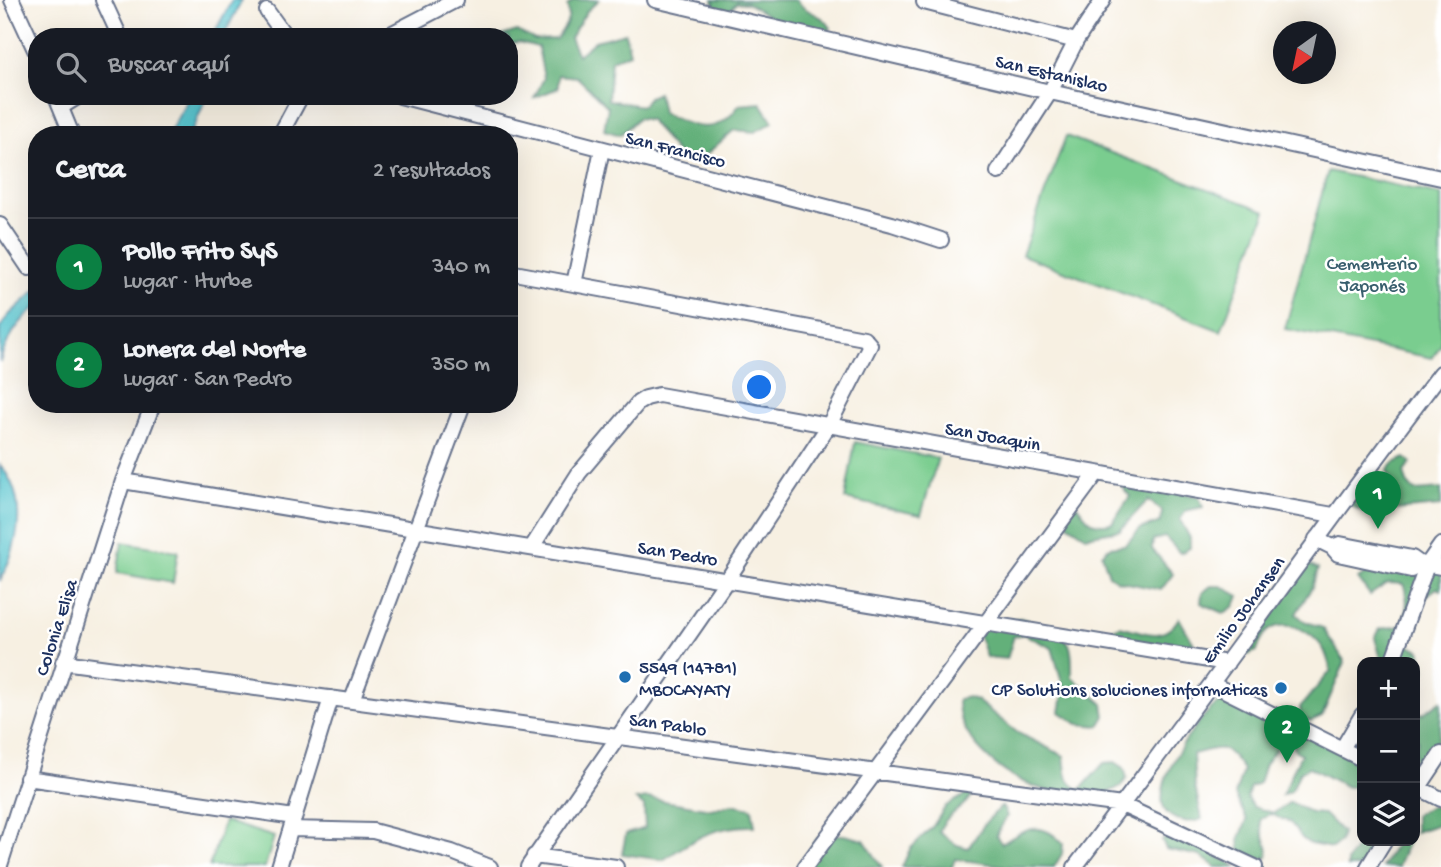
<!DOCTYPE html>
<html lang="es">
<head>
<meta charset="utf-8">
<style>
  :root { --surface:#171b24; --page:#242831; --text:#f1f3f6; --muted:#9ea1a6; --line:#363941; --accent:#0b8043 }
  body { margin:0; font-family:"Gochi Hand",sans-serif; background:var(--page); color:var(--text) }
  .controls { position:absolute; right:21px; bottom:21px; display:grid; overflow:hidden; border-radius:14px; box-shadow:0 7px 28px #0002 }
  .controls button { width:63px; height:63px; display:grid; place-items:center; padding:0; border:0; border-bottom:2px solid var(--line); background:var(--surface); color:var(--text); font:35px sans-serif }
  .compass { position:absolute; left:1273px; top:21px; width:63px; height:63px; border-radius:50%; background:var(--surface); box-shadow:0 7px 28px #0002; rotate:213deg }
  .you { position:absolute; left:760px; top:388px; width:24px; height:24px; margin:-18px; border:5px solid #fff; border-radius:50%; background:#1a73e8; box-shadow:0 0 0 10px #1a73e833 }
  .badge { display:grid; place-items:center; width:46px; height:46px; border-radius:50%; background:var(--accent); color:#fff; font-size:23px; font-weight:700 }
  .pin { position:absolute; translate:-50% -58px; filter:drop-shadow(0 2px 4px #0008) }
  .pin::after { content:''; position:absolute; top:37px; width:24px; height:21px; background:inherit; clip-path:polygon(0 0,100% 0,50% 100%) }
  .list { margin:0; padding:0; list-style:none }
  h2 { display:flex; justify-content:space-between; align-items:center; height:91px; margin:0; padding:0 28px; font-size:30px }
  h2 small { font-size:23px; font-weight:400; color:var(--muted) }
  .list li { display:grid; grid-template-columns:46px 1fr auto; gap:21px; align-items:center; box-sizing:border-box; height:98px; padding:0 28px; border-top:2px solid var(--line) }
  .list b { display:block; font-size:26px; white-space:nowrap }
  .list p { margin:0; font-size:23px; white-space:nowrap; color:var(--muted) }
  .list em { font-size:23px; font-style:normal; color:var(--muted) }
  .icon { flex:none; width:38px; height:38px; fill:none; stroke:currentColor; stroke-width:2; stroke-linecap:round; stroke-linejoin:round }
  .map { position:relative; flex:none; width:1441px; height:867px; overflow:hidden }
  .search { position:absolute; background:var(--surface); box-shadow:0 7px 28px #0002; left:28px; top:28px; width:490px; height:77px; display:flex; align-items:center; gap:18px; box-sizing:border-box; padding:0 24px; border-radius:28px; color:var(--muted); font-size:26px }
  .panel { position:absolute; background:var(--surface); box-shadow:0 7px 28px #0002; left:28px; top:126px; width:490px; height:287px; border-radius:28px }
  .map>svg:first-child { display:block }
  .green { fill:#7acd8f; stroke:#4a7e76; stroke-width:2 }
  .forest { fill:#63b07a; stroke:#3f706c; stroke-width:2 }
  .water { fill:#57c4ce; stroke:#397a96; stroke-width:2 }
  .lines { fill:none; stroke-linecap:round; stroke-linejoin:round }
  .minor-casing { stroke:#68738c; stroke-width:18 }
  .minor { stroke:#fff; stroke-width:14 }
  .poi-dot { fill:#1f6fb2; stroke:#fff; stroke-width:2.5 }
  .labels { text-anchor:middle; stroke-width:5; stroke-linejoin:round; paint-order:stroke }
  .street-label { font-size:19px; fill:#1b2f5e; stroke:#fff }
  .park-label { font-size:19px; fill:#385e6d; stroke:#fff }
  .poi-label { font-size:19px; fill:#1b2f5e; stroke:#fff; text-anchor:start }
</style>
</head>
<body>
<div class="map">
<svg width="1441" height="867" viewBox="0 0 1441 867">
  <rect width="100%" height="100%" fill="#fff"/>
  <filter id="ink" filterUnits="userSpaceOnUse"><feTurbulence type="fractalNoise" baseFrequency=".0143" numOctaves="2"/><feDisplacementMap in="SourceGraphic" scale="14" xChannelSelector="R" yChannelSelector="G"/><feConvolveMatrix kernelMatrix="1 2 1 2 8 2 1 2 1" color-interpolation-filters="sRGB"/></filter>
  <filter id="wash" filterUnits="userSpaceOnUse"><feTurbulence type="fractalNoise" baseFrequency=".00686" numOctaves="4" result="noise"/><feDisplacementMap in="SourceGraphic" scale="28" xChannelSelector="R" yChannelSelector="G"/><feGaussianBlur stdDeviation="1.57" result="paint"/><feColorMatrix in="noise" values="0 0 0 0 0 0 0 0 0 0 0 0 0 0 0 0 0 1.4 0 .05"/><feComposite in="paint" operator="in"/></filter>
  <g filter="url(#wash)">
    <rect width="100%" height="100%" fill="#f7f0e2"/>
    <path class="green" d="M1066,136l200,75 -45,120 -199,-76z
      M1328,171l113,24v150l-9,13 -147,-29z
      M855,442l83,16 -17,57 -76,-16z
      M122,542l56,9 -5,32 -56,-10z
      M224,821l50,16 -9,30h-56z"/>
    <path class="forest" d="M574,0h25l-12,11 -17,27 8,17 17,-14 30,-8 5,20 -19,7 -3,40 34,6 7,-9 9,-4 4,20c29,13 55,26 77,-8l22,-2 12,19 -18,10 -21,-2 -33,29 -22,-3 -29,-36 -12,-2 -18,17 -16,-5 4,-23 -31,-30 -19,-2v13l-24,10 10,-20 -6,-31 -20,-5 -9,2v-7h-11l19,-6 18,9 21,-1c8,-11 16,-19 11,-33z
      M713,0h83c9,14 26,12 35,28l-5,5 -31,-1 -48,-29h-11l-7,8 -13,1z
      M1405,458l6,5 -7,9 3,11 7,8 27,-2v17l-71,6 -11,-2 -13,-8c11,-19 31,-16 50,-11l-9,-20 7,-8z
      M1125,478l74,19 4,10 -18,4 -5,9 10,18v10l-10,5 -15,-16 -12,3 -1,9 21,25 -12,16 -43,-9 -9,-6 -7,-21 7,-7 16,-2 15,-16 21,-7 1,-11 -14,-11 -28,30 -34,6 -17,-11 -6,-11 14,-9c12,16 14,22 35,18l18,-27 -7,-8z
      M1308,565l10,4 -6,18 -16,27 8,7 19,7 22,34 -23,54 -11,5 -10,-2 -1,-12 31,-36c-2,-7 -4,-15 -7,-21 -11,-20 -43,-35 -60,-15 -3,4 -5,11 -7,16l-10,4 -4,-11 48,-65z
      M1375,568l66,1v21l-4,-2 -19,14 -16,40 18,8 5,20 -10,9v-17h-33l-7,-24 5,-9 21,-3c6,-13 8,-28 2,-42l-15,-1 -18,12 -12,-16z
      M1211,586h10l18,10 -4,10 -11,7 -23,-10 1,-10z
      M1020,618c14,4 41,11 49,26 4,9 3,23 3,33l31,27 2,12 -6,10 -21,-2 -18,-12 4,-23 -12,-41 -28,-14 -10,2 -7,23 -21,-2 -7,-21 4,-12z
      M1179,618l15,26 -15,6 -53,-7 -15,-13 9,-4c26,6 43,18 59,-8z
      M968,697l8,3 42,33 46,23c2,15 1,27 16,34l24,-27 11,-1 9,6 3,10 -6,8 -29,15c-19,-5 -41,-8 -59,-15 -33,-12 -77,-49 -75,-87z
      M1233,700l54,23v11l-22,30 -6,19 -9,4 -3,11 6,9 21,6 16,-11 21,11 13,1 18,18 -2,10 -8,6 -22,-4 -8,-6 -12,-16 -20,-8 -9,5c-2,14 9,24 7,38 -12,5 -19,3 -28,-6l-1,-11 8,-20 -12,-25 8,-25c-18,-27 -20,-23 -50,-16l2,32 7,33c-10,4 -15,3 -26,0 -40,-15 18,-96 37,-112 6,-5 13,-6 20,-7z
      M1441,701c0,27 -1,62 -26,77v-27l3,-11 -3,-3v-26l7,3z
      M1295,731l40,9 22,27 5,3v17h-15l-38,-20 -9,5 -9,19 -9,4 19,-41 -6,-4 -3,-9z
      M974,790c-7,19 -29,23 -35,42l18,13 11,3 18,-26 16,-16 5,10 -11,20 6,8c23,-16 40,-24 61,0l-1,10 -8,13 -49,-1 -50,-7 -3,8h-50l8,-18 23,-23 13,-20z
      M647,798l64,11 21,-5 20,4 3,18c-39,-1 -60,12 -92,34l-41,-6 4,-20 19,-6 -1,-22 -8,-6z
      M1441,806l-2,18 -24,8v-17l14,-8z
      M823,834l21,1 20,5 18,27h-73c1,-14 1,-24 14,-33z
      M1172,834c20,13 44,19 65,33h-21l-16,-11 -34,-7 -4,-9z
      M1362,839v2h12l-12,26h-15v-6z
      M1397,841h11l-10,26h-16z"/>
    <path class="water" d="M232,0h10l-19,37h-11z
      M190,96h15l-1,8 -14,31h-22z
      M37,289v17c-19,16 -31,33 -37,56v-34l8,-12z
      M0,465c29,34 19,79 0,116z"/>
  </g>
  <g filter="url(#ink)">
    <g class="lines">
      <g class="minor-casing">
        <path id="minor" d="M12,0l25,54
          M103,0l17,37
          M655,0l395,92 391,86
          M924,2l152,39
          M267,11l19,26
          M385,37l71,-37
          M56,96l16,39
          M400,96l492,128 49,16
          M61,107l18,-11
          M280,135l21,-39
          M998,172l52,-80 26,-51 27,-41
          M0,225l29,43
          M509,272l355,66 6,7 -41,80 -102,155 -199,287
          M574,284l28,-135
          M123,481l1104,182
          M1316,539l16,8 6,7 73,16 8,-7
          M532,547l47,-74 59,-70 8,-5 13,-3 674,120
          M1332,547l8,-3 72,14 7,5 22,4
          M63,662l1059,143 133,62
          M1392,662l35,-97 14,-20
          M1212,684l150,75
          M352,700l111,-296
          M1342,749l20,-34
          M27,778l267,39
          M1415,786l26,13
          M1415,793l26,-39
          M291,829l82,2 79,21 38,15
          M534,856l82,11
          M0,865l123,-384 30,-77
          M279,867l52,-169
          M805,867l292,-394
          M1075,867c124,-163 242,-331 366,-494
          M1368,867l16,-26"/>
      </g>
      <use href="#minor" class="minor"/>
    </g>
  </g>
  <g class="poi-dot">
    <circle cx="625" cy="677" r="7"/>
    <circle cx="1281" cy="688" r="7"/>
  </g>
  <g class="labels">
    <g class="street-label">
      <text transform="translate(1052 72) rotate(13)" y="7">San Estanislao</text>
      <text transform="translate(676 148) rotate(14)" y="7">San Francisco</text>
      <text transform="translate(993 435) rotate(10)" y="7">San Joaquin</text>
      <text transform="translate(678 552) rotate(9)" y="7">San Pedro</text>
      <text transform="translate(1242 609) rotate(-54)" y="7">Emilio Johansen</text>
      <text transform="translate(55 627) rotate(-72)" y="7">Colonia Elisa</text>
      <text transform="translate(668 723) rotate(8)" y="7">San Pablo</text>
    </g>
    <g class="park-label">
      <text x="1372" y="269">Cementerio<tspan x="1372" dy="22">Japonés</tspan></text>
    </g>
    <g class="poi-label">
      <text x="639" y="673">5549 (14781)<tspan x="639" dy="22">MBOCAYATY</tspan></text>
      <text x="1267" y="695" text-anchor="end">CP Solutions soluciones informaticas</text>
    </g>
  </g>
</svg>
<div class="controls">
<button>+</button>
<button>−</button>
<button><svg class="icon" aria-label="layers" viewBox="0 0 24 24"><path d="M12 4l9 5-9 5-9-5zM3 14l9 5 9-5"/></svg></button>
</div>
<svg class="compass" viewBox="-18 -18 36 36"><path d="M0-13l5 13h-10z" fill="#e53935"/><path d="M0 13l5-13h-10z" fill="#9ea1a6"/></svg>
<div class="you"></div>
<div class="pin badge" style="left:1378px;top:529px">1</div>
<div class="pin badge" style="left:1287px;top:763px">2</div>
<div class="search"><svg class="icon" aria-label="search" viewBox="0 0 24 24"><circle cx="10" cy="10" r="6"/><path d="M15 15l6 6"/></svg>Buscar aquí</div>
<section class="panel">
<h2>Cerca<small>2 resultados</small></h2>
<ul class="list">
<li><span class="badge">1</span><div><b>Pollo Frito SyS</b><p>Lugar · Iturbe</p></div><em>340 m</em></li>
<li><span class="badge">2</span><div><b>Lonera del Norte</b><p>Lugar · San Pedro</p></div><em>350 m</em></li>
</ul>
</section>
</div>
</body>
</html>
